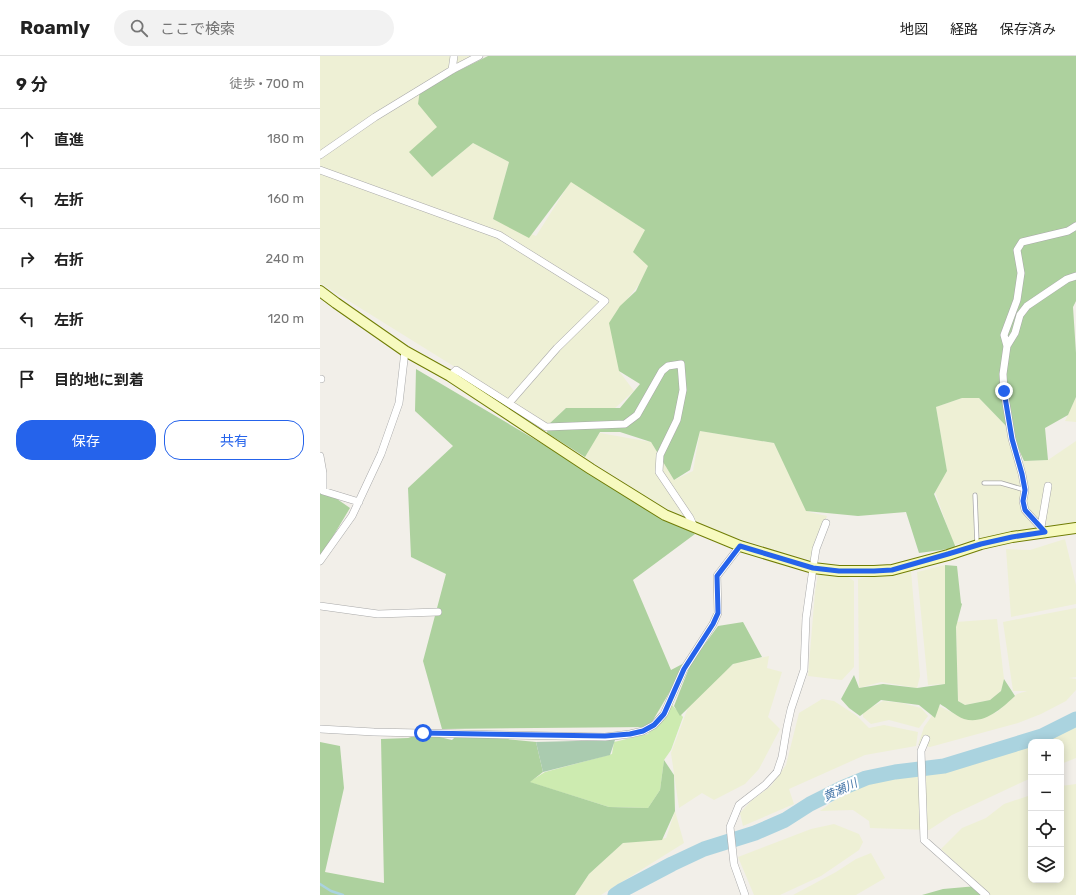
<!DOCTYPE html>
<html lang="ja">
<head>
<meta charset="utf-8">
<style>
  :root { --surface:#fff; --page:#f2f2f2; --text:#222; --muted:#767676; --line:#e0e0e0; --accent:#2563eb }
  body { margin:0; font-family:Rubik,"Noto Sans JP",sans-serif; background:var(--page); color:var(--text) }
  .controls { position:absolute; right:12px; bottom:12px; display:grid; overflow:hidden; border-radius:8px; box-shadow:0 2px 10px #0003 }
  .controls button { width:36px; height:36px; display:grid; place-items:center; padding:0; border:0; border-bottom:1px solid var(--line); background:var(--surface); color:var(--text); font:20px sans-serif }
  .stop { position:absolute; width:12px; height:12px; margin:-9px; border:3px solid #2563eb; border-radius:50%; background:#fff }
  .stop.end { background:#2563eb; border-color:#fff; box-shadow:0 1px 4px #0008 }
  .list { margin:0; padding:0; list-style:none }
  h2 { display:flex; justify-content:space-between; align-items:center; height:52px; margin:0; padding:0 16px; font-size:17px }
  h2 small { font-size:13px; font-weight:400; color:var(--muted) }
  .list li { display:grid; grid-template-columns:26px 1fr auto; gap:12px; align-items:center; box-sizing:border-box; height:60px; padding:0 16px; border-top:1px solid var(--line) }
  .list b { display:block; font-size:15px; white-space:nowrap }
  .list em { font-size:13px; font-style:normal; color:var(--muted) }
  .actions { display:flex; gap:8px; padding:12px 16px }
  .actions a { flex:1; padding:9px 0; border:1px solid var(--accent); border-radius:16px; text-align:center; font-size:14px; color:var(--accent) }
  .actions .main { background:var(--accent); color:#fff }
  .icon { flex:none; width:22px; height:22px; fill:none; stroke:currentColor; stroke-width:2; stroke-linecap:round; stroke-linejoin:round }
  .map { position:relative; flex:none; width:756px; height:839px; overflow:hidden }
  header { display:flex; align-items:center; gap:24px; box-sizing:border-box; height:56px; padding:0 20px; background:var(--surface); border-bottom:1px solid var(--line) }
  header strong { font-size:19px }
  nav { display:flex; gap:22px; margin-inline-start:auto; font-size:14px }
  .search { width:280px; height:36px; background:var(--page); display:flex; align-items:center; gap:10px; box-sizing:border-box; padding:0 14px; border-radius:22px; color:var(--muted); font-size:15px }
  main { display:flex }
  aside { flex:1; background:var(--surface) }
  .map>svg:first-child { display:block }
  .farmland { fill:#eef0d5 }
  .grass { fill:#cdebb0 }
  .forest { fill:#add19e }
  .cemetery { fill:#aacbaf }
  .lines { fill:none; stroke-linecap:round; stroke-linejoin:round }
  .stream { stroke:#aad3df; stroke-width:2.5 }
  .river { stroke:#aad3df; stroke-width:15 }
  .lane-casing { stroke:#a9a9a9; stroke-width:5 }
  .street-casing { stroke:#a9a9a9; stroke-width:8 }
  .secondary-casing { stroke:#707d05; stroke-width:12 }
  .lane { stroke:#fff; stroke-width:3.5 }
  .street { stroke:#fff; stroke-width:7 }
  .secondary { stroke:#f7fabf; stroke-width:10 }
  .route { stroke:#2563eb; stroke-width:5 }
  .labels { text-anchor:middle; stroke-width:4; stroke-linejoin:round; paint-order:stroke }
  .water-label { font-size:12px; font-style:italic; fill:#4a7aab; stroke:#fff }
</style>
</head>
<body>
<header>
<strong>Roamly</strong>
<div class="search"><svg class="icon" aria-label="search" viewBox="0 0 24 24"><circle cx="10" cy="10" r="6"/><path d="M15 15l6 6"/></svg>ここで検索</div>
<nav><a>地図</a><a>経路</a><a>保存済み</a></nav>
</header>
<main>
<aside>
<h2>9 分<small>徒歩 · 700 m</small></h2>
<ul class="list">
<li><svg class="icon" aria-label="ahead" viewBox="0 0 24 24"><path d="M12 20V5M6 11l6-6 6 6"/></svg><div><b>直進</b></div><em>180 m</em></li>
<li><svg class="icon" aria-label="left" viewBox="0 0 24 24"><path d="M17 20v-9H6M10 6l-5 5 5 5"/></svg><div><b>左折</b></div><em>160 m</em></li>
<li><svg class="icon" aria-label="right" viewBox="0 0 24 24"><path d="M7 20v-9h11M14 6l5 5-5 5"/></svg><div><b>右折</b></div><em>240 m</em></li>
<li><svg class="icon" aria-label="left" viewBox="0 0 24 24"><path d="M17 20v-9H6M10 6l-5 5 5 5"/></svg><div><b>左折</b></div><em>120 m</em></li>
<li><svg class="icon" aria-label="arrive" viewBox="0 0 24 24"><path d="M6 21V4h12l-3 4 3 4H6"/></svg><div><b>目的地に到着</b></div></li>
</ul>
<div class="actions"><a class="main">保存</a><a>共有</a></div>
</aside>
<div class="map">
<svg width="756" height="839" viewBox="0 0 756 839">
  <rect width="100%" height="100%" fill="#f2efe9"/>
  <path class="farmland" d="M0,0h159l-61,48 20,23 -6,50 41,-34 36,19 -16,57 43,17 35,-55 74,49 3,36 -7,16 -28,35 6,54 15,20 -19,17h-49l-18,17 -228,-142z
    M756,341v25l-11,-1z
    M642,342h17l31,32 11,31 27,-1 28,-19v84l-39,2 -83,18 -19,-53 12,-21 -11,-64z
    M380,375l74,12 35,69 18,4 -14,45 -113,-34 -41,-22 -76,-49 17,-23 51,9 23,38 19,-9z
    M745,483l11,46v19l-65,13 -5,-68 24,1z
    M625,509v119l-17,1 -11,-113z
    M591,515l9,105 -3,12 -36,-6 -22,6 -1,-109z
    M498,518l30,3 6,4v86l-12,13 -34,-4 7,-84z
    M756,552v69l-7,1 7,1v11l-10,11 -25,13 -23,9 -88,24 -12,-2 6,-18 15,-21 26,13h14l18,-7 20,-18 10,-3h-14l-10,-69z
    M677,563l7,60 -3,12 -11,9 -25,5 -7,-4 -2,-79z
    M449,600l-2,12 15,4 -14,45 12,12 -21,40 -14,15 -31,16 -12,-7 -23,15 -8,-55 21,-56 43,-34z
    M502,643l12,2 23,15 12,12 15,-3 34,7 -2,14 -51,9 -76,34 5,15 -51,22 -3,-13 11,-12 20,-15 15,-21 13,-52z
    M563,645l19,2 19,5 7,8 -9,12 -30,-8 -18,4 -8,-7v-7l9,-3z
    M756,668v34l-15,6v-22h-24z
    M711,688v34l-79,37 -23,15 -59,-2 -1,-7 -16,-11 -33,1 31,-23 16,-6 32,-7 53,-7z
    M756,728v111h-86l-49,-46 21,-21 24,-10 18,-14 27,-9v85h30v-94z
    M355,755l9,32 -83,52h-26l14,-21 34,-31 43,-5z
    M514,768l25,10 4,8 -4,8 -38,26 -41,19h-26l-16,-38 73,-28z
    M551,797l14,25 -29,17h-63l43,-23 20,-13z"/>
  <path class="grass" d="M351,648l12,13 -12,33 -7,10 -4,30 -12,18 -39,-1 -80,-25 16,-10 67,-18 2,-12 34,-8z"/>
  <path class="forest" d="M168,0h588v245l-3,6 3,46v44l-8,18 -23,13 3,32 -24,1 -14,-31 -31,-32h-17l-26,9 11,64 -13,23 22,54 -37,5 -13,-41 -48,4 -52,-5 -32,-68 -74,-12 -10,39 -16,10 -23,-38 -31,-10h-20l-15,25 -38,-24 1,-8 18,-17h54l20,-24 -21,-13 -10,-48 11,-17 16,-15 12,-25 -15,-14 12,-22 -74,-48 -42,56 -36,-19 16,-57 -36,-19 -41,34 -23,-25 28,-25 -19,-23 2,-14z
    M96,313l279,165 -62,46 38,90 17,-9 -39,66 -207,2 -19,-68 23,-87 -35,-17 -3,-69 45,-42 -38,-35z
    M0,420l7,16 23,16 -30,50z
    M625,509l12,1 4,37 1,1 -6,23 2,74 7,4 25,-5 11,-9 3,-12 11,17c-13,12 -31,29 -51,23 -8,-3 -17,-11 -24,-15l-5,14 -16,-13 -38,-5 -21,16 -11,-8 -8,-9 13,-24 5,13 24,-4 34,4 28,-4z
    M423,566l19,35 -29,7 -53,52 -6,-10 17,-43 27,-37z
    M103,677l29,7 6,-6 78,8 7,30 -13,10 79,25 39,1 12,-18 4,-30 10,15 1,36 -13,29 -39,3 -34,31 -14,21h-255v-153l20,4 4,42 -19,84 59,11 -3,-144 27,-1z
    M657,830l8,9h-63l21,-6z"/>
  <path class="cemetery" d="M295,684l-5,15 -67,17 -7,-30z"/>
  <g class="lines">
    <path class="stream" d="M0,828l11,7 12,4"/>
    <path class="river" d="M295,839l6,-4 51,-27 32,-15 51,-16 30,-13 25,-16 32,-16 24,-10 29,-6 49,-6 98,-30 34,-17"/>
    <g class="lane-casing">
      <path id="lane" d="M664,427h17l24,7
        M655,439l2,48"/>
    </g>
    <g class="street-casing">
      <path id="street" d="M132,14l2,-14
        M0,99l55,-38 77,-47 27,-14
        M0,114l179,65 106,66 -48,47 -48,55
        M687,290l8,-13 5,-18 7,-9 40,-27 9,-3
        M130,320l6,-6 90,57 79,-3 12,-9 25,-44 6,-5 13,-2 2,26 -6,30 -17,35 -1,17 31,46 4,9
        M0,323h1
        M0,400l3,17v18l36,11
        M721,471l7,-41
        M725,476l-20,-22 -2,-9 2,-11 -3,-16 -10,-35 -8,-48 -1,-17 4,-28 -3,-11 13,-35 4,-27 -4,-23 5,-8 46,-11 8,-5
        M0,505l32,-45 29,-62 18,-51 6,-52
        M0,550l58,8 60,-2
        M0,673l54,3 231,5 25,-3 13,-3 11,-6 10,-11 20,-45 29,-45 5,-11 -1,-37 23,-30
        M606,683l-5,12 3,89 62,55
        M425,839l-11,-31 -4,-37 9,-22 26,-20 12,-13 5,-15 5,-30 4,-18 13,-39 2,-52 7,-50 3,-19 10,-26"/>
    </g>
    <g class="secondary-casing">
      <path id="secondary" d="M0,235l16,12 69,48 45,25 141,93 74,46 75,31 73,22 26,3h35l18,-1 56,-15 33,-11 31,-7 64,-9"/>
    </g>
    <use href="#lane" class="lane"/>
    <use href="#street" class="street"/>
    <use href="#secondary" class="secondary"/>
  </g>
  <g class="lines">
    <path class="route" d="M103,677l182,3 25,-2 13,-3 11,-6 10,-11 20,-45 29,-45 5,-11 -1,-37 23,-30 73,22 26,3h35l18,-1 56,-16 33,-10 31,-7 33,-5 -20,-22 -2,-9 2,-11 -3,-16 -10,-35 -8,-48"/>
  </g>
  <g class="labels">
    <g class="water-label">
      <text transform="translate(520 734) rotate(-25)" y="4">黄瀬川</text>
    </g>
  </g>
</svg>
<div class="controls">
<button>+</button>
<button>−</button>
<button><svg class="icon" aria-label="locate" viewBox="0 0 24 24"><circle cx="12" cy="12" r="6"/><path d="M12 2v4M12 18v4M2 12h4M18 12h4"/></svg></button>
<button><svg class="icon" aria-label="layers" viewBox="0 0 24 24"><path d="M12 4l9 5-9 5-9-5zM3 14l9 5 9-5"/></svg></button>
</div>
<div class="stop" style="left:103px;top:677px"></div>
<div class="stop end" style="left:684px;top:335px"></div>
</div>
</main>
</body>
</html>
